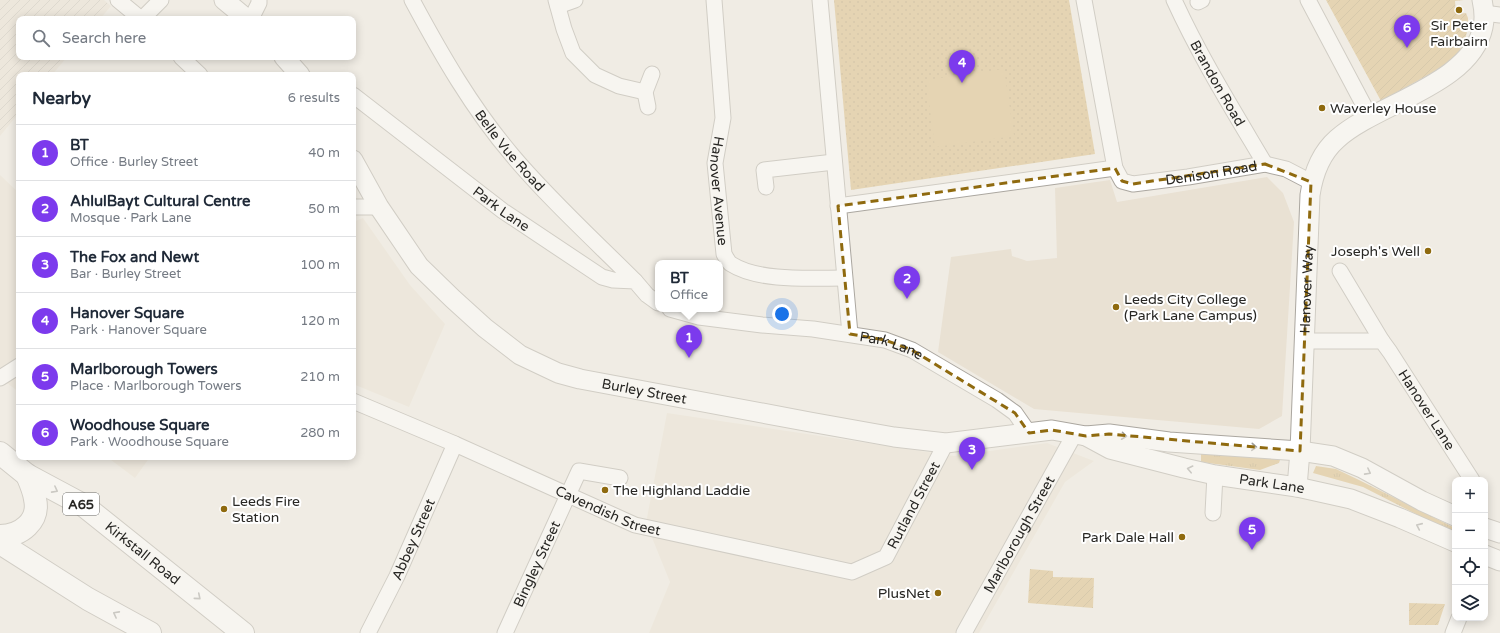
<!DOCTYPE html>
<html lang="en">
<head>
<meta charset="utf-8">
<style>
  :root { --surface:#fff; --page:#f6f6f7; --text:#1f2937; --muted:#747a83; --line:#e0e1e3; --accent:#7c3aed }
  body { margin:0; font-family:"Varela Round",sans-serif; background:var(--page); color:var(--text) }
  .controls { position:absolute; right:12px; bottom:12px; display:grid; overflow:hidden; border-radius:8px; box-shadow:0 2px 10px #0003 }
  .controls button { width:36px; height:36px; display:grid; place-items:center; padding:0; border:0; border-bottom:1px solid var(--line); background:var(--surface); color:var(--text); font:20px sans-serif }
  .you { position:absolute; left:782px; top:314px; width:14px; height:14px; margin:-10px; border:3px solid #fff; border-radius:50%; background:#1a73e8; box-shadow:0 0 0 6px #1a73e833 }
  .badge { display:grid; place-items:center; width:26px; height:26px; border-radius:50%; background:var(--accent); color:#fff; font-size:13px; font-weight:700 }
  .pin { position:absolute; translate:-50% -33px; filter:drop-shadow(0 1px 2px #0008) }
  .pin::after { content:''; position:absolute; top:21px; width:14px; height:12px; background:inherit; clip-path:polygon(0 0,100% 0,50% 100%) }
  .popup { position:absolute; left:655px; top:260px; width:68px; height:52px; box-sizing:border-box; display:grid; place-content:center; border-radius:8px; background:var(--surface); filter:drop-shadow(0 1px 3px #0005); font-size:13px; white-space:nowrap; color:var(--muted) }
  .popup b { font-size:15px; color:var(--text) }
  .popup::after { content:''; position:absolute; left:50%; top:100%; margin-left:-8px; border:8px solid transparent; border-top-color:var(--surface) }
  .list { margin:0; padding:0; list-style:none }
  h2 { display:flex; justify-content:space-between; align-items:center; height:52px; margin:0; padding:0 16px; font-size:17px }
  h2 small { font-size:13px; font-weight:400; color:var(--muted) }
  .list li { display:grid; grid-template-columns:26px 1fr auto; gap:12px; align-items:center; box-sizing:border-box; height:56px; padding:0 16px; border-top:1px solid var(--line) }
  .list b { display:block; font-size:15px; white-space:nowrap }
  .list p { margin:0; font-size:13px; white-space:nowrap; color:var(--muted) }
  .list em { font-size:13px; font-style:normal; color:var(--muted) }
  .icon { flex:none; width:22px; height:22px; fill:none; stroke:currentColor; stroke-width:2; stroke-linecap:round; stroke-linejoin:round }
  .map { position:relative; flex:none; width:1500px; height:633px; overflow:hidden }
  .search { position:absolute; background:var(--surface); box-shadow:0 2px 10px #0003; left:16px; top:16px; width:340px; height:44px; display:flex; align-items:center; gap:10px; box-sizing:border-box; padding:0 14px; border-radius:8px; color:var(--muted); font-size:15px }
  .panel { position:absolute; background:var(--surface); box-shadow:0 2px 10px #0003; left:16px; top:72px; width:340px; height:388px; border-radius:8px }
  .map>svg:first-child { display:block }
  .built { fill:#e9e1d3 }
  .industrial { fill:url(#industrial-furrows) }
  .grass { fill:url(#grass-tufts) }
  .park { fill:url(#park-dots) }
  .garden { fill:url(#garden-furrows) }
  .pitch { fill:#d7b779 }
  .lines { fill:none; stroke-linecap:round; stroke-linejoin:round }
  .minor-casing { stroke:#aba7a0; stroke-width:17 }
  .tertiary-casing { stroke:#aba7a0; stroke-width:21 }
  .primary-casing { stroke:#aba7a0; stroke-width:24 }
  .minor { stroke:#fff; stroke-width:15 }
  .tertiary { stroke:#fff; stroke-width:19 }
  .primary { stroke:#fff; stroke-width:22 }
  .oneway { stroke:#9e9e9c }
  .marked { fill:none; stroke:#8f6a0f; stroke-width:3; stroke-dasharray:8 5; stroke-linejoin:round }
  .poi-dot { fill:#8f6a0f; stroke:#fff; stroke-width:1.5 }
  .labels { text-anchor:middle; stroke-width:4; stroke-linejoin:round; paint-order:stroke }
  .shield { fill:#fff; stroke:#686866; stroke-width:1 }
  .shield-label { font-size:13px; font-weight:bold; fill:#282724 }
  .poi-label { font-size:14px; fill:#282724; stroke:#fff; text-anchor:start }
  .street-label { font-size:14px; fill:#282724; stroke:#fff }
</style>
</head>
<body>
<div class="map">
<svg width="1500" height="633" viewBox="0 0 1500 633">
  <defs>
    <pattern id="industrial-furrows" width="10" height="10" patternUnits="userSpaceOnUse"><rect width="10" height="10" fill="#e9e1d3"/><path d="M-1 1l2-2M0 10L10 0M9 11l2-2" fill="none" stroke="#c8c1b5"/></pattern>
    <pattern id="grass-tufts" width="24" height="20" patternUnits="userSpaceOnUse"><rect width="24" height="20" fill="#d7b779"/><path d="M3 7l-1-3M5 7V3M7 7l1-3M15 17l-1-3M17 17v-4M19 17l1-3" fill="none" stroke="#b99d68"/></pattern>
    <pattern id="park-dots" width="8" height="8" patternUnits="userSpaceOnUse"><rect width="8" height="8" fill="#d7b779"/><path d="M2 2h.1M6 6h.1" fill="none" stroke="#b99d68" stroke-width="1.8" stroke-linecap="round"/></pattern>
    <pattern id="garden-furrows" width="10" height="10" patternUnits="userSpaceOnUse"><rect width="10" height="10" fill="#d7b779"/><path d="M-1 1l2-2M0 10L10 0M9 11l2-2" fill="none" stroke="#b99d68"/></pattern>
  </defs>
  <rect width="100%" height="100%" fill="#f0ece4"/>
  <path class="built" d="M0,175l19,18v199l-19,-14z
    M1267,177l16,16 11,29 -12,194 -23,13 -225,-20 -96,-57 13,-95 60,-8 1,7 15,5 30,-3 -2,-70 55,-8 7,22z
    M363,218l47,67 35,39 -36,83 -56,-23v-162z
    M667,413l287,43 93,-13 47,18 -29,21 -86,151h-330l21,-51 -24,-59z
    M107,457h43l-15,21z"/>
  <path class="industrial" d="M0,0h104l7,6 -11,13h-81v38h48l-15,18h-33v38l-19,23z"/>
  <path class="grass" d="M1201,453l80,4 -2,6 -19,7 -59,-8z
    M1316,466l20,3 21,10 98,49v6l-92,-47 -50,-14z"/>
  <path class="park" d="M834,0h235l26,154 -244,36z"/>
  <path class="garden" d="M1326,0h138l-9,1 1,13 10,-1 2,5v10l-4,15 -6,10 -10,11 -67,37z
    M1030,569l23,2v6l41,1 -1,30 -65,-5z
    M1409,603l36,1 -7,21h-29z"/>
  <path class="pitch" d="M1004,69l10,67 -79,11 -9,-67z"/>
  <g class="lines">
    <g class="minor-casing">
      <g id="minor">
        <path d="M118,0l23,19"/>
        <path id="s1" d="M412,0c29,54 60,108 100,155 37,44 82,85 123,126"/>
        <path d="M556,0l8,29 9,24 22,22 24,11 26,6"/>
        <path id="s2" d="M714,0l9,118 -8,45 9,91c2,3 4,8 7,10 28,18 81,14 113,14"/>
        <path d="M820,0l30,334"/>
        <path id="s3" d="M1084,0l31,168 7,13 11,3 55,-7 77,-13 21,5 25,13"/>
        <path id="s4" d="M1174,0c26,57 59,110 91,164"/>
        <path d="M1308,0l62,117"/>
        <path d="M1198,2l4,-2"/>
        <path d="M558,6l17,-6"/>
        <path d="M1484,13l16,2"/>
        <path d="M142,19l19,-19"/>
        <path d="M251,19l8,-16v-3"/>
        <path d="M181,57l19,18"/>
        <path id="s5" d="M353,95l150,116 99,66 11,3 22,1 12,14 11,8"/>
        <path d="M648,107l-3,-15 7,-18"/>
        <path d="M766,187l-2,-17 70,-8"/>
        <path d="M838,206l277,-38"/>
        <path d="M353,207h26"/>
        <path d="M1340,271l42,70"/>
        <path id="s6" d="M670,309l29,8 63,8 51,4 72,11 27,10 85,50 18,13 14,20"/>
        <path id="s7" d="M1305,341h77l8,11 82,128"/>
        <path d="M0,378l19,-12"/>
        <path id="s8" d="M353,401l102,43 180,81 217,47 34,-15 60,-114"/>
        <path d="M1213,513l2,-38"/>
        <path id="s9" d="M368,633l29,-57 58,-132"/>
        <path id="s10" d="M505,633l74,-162 41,7"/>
        <path id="s11" d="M964,633l110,-198"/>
        <path d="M1453,633l6,-15"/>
      </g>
    </g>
    <g class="tertiary-casing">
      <g id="tertiary">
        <path d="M224,0l23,19"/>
        <path d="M284,57l16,18"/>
        <path id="s12" d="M353,160l26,47 40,59 34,33 32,29 35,27 38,18 22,6 230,43 84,15 52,6 106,-13 34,6 23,-2 60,8 131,9 33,5 29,12 60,33 33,15"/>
        <path id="s13" d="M1086,436l24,13 74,19 31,7 82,12 54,12 49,19 55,24"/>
        <path id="s14" d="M1297,487l3,-36 10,-256c3,-20 11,-42 27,-56 40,-36 134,-54 146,-112 2,-9 1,-18 -1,-27"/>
        <path d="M1485,528l15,5"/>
        <path d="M1485,555l15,6"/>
      </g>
    </g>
    <g class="primary-casing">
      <g id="primary">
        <path id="s15" d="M0,453l27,22 56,30 160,128"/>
        <path d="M0,536c21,0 40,-15 35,-37 -1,-8 -5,-17 -8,-24"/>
        <path d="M0,543l88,56 62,34"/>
      </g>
    </g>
    <use href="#minor" class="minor"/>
    <use href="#tertiary" class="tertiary"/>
    <use href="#primary" class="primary"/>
  </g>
  <defs><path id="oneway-chevron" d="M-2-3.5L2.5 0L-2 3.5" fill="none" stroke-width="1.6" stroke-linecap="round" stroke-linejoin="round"/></defs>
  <g class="oneway">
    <use href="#oneway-chevron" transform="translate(1124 436) rotate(7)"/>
    <use href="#oneway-chevron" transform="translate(1254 447) rotate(4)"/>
    <use href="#oneway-chevron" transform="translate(1190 469) rotate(-167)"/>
    <use href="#oneway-chevron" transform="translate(1368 472) rotate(28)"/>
    <use href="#oneway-chevron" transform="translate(55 490) rotate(28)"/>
    <use href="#oneway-chevron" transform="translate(1419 526) rotate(-156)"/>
    <use href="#oneway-chevron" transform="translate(198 597) rotate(40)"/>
    <use href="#oneway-chevron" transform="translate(116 614) rotate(-152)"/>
  </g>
  <path d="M0 0H1500V633H0ZM1265,164l46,18 -11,269 -191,-17 -23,2 -34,-6 -23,3 -14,-20 -103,-63 -27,-10 -35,-6 -12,-128 277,-38 7,13 11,3z" fill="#f0ece4" fill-opacity=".55" fill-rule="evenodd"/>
  <path class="marked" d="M1265,164l46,18 -11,269 -191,-17 -23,2 -34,-6 -23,3 -14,-20 -103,-63 -27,-10 -35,-6 -12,-128 277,-38 7,13 11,3z"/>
  <g class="poi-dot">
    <circle cx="1459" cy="10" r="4"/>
    <circle cx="1322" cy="108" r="4"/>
    <circle cx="1428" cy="251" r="4"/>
    <circle cx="1116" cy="307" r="4"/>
    <circle cx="605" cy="490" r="4"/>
    <circle cx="224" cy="509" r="4"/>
    <circle cx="1182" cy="537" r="4"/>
    <circle cx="938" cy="593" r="4"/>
  </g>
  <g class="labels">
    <rect class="shield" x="63" y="493" width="36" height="22" rx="3"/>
    <g class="shield-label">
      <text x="81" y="509">A65</text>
    </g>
    <g class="poi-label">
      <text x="1459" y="30" text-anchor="middle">Sir Peter<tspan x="1459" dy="16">Fairbairn</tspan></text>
      <text x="1330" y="113">Waverley House</text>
      <text x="1420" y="256" text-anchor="end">Joseph's Well</text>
      <text x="1124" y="304">Leeds City College<tspan x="1124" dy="16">(Park Lane Campus)</tspan></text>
      <text x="613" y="495">The Highland Laddie</text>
      <text x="232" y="506">Leeds Fire<tspan x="232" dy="16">Station</tspan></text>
      <text x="1174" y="542" text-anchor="end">Park Dale Hall</text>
      <text x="930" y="598" text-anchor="end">PlusNet</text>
    </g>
    <g class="street-label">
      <text dy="5" stroke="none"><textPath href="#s4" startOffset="94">Brandon Road</textPath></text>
      <text dy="5" stroke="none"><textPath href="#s1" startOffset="180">Belle Vue Road</textPath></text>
      <text dy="5" stroke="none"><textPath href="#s3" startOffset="276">Denison Road</textPath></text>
      <text dy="5" stroke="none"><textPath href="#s2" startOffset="192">Hanover Avenue</textPath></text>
      <text dy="5" stroke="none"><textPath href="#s5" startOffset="187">Park Lane</textPath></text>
      <text dy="5" stroke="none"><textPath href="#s14" startOffset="198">Hanover Way</textPath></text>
      <text dy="5" stroke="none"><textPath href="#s6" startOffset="225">Park Lane</textPath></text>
      <text dy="5" stroke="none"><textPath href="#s12" startOffset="390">Burley Street</textPath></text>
      <text dy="5" stroke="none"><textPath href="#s7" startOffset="159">Hanover Lane</textPath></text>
      <text dy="5" stroke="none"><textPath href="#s13" startOffset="193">Park Lane</textPath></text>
      <text dy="5" stroke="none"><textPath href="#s8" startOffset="626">Rutland Street</textPath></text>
      <text dy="5" stroke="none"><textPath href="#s8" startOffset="278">Cavendish Street</textPath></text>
      <text dy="5" stroke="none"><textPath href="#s11" startOffset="113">Marlborough Street</textPath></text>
      <text dy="5" stroke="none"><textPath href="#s9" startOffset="104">Abbey Street</textPath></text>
      <text dy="5" stroke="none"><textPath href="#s15" startOffset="175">Kirkstall Road</textPath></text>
      <text dy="5" stroke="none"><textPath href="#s10" startOffset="76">Bingley Street</textPath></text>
    </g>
  </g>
</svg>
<div class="controls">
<button>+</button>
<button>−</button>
<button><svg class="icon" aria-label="locate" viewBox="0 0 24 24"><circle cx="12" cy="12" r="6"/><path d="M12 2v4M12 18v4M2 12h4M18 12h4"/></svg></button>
<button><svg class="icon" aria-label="layers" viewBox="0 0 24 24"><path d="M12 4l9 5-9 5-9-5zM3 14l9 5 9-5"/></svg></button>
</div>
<div class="you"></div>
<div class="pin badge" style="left:689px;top:358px">1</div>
<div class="popup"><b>BT</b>Office</div>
<div class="pin badge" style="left:907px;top:299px">2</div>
<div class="pin badge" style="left:972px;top:470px">3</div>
<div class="pin badge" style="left:962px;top:83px">4</div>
<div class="pin badge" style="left:1252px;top:550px">5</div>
<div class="pin badge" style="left:1407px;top:48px">6</div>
<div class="search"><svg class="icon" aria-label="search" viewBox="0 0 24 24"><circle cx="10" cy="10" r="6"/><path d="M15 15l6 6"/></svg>Search here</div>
<section class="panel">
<h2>Nearby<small>6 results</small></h2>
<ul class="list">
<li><span class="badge">1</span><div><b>BT</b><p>Office · Burley Street</p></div><em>40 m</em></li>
<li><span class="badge">2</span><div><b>AhlulBayt Cultural Centre</b><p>Mosque · Park Lane</p></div><em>50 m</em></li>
<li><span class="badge">3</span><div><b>The Fox and Newt</b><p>Bar · Burley Street</p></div><em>100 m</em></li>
<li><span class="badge">4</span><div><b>Hanover Square</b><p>Park · Hanover Square</p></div><em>120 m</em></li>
<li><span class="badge">5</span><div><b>Marlborough Towers</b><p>Place · Marlborough Towers</p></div><em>210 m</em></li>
<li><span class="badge">6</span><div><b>Woodhouse Square</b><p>Park · Woodhouse Square</p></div><em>280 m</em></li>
</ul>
</section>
</div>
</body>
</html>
